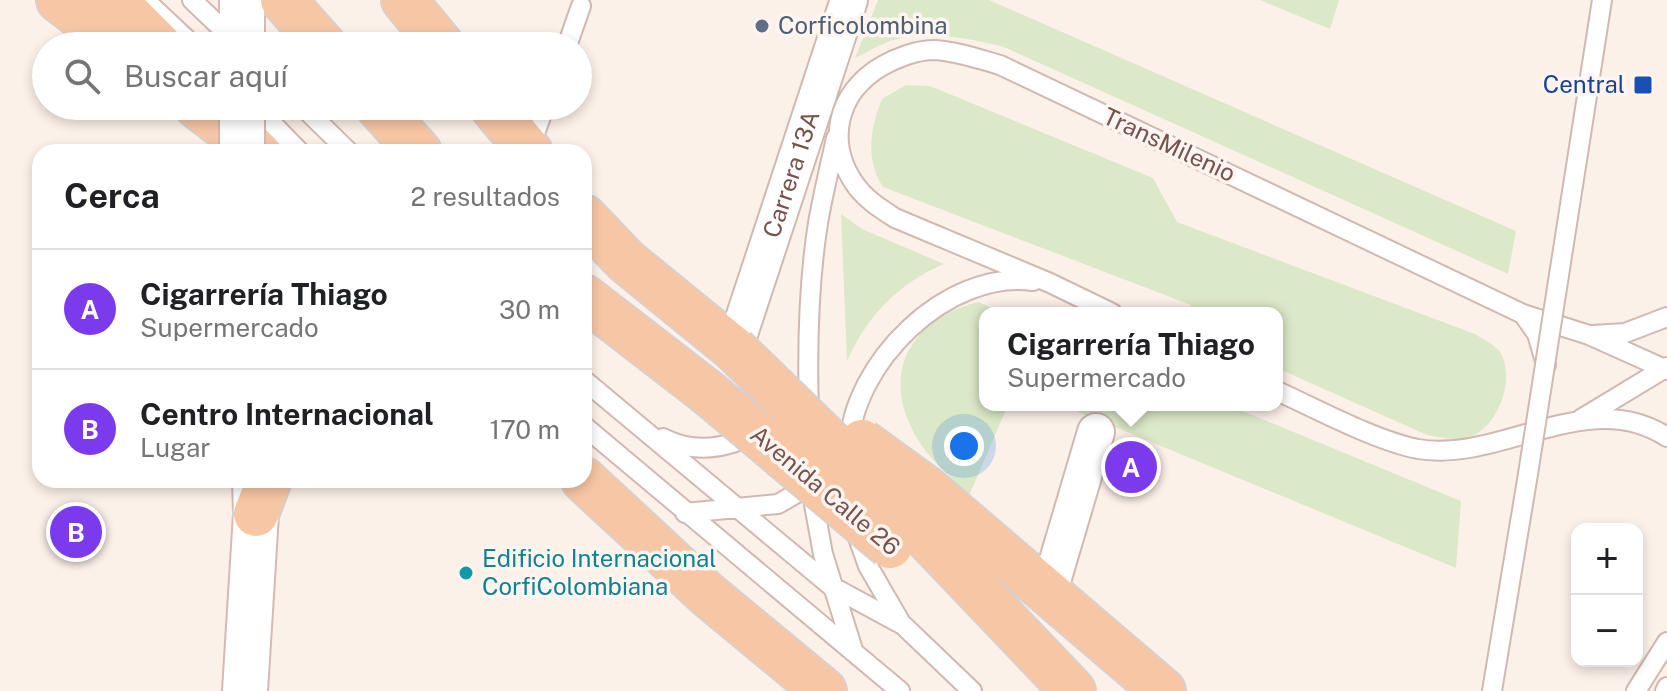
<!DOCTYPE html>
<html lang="es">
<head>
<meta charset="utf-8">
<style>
  :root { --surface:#fff; --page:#f2f2f2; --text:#202124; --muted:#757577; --line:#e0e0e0; --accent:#7c3aed }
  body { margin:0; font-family:"Public Sans",sans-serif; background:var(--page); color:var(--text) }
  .controls { position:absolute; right:24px; bottom:24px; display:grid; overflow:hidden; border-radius:16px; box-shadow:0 4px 12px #0003 }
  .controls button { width:72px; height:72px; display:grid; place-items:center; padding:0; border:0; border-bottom:2px solid var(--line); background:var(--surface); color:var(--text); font:40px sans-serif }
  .you { position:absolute; left:964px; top:446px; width:28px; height:28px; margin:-20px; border:6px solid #fff; border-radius:50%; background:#1a73e8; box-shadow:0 0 0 12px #1a73e833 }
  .badge { display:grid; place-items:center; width:52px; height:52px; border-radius:50%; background:var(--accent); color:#fff; font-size:26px; font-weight:700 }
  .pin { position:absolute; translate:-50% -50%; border:4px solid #fff; box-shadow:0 2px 8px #0006 }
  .popup { position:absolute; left:979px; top:307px; width:304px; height:104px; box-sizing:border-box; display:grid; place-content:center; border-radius:16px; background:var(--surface); filter:drop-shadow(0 2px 6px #0005); font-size:26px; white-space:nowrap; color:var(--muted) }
  .popup b { font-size:30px; color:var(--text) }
  .popup::after { content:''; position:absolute; left:50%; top:100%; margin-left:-16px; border:16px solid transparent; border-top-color:var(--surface) }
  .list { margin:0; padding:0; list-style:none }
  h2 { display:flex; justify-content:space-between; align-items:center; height:104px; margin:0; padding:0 32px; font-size:34px }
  h2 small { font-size:26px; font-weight:400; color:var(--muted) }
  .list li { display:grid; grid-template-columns:52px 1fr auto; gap:24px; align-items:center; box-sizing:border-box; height:120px; padding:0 32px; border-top:2px solid var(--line) }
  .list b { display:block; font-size:30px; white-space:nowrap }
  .list p { margin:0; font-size:26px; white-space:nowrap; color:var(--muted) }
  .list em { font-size:26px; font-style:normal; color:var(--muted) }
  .icon { flex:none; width:44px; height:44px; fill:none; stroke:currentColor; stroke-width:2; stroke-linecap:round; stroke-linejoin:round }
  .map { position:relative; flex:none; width:1667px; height:691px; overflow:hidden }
  .search { position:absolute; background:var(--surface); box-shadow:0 4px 12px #0003; left:32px; top:32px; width:560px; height:88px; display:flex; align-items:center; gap:20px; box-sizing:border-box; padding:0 28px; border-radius:44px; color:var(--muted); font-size:30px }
  .panel { position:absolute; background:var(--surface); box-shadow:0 4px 12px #0003; left:32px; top:144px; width:560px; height:344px; border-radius:24px }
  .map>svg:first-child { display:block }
  .green { fill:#dce9c8 }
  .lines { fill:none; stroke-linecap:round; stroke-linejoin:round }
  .service-casing { stroke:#d0b9b1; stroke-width:22 }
  .minor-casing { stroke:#d0b9b1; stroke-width:40 }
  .secondary-casing { stroke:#d5b9b2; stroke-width:48 }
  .primary-casing { stroke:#d9cfcd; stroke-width:48 }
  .service { stroke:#fff; stroke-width:18 }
  .minor { stroke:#fff; stroke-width:36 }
  .secondary { stroke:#fff; stroke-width:44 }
  .primary { stroke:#f7c7a5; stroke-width:44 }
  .service-bridge-casing { stroke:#d0b9b1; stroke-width:22; stroke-linecap:butt }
  .secondary-bridge-casing { stroke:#d5b9b2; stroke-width:48; stroke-linecap:butt }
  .primary-bridge-casing { stroke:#d9cfcd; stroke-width:48; stroke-linecap:butt }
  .service-bridge { stroke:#fff; stroke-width:18 }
  .secondary-bridge { stroke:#fff; stroke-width:44 }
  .primary-bridge { stroke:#f7c7a5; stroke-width:44 }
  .service-dot { fill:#5c6f8a; stroke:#fef5f0; stroke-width:3 }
  .transit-dot { fill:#1a4fb4; stroke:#fef5f0; stroke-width:3 }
  .culture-dot { fill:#0f9aa8; stroke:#fef5f0; stroke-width:3 }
  .labels { text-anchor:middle; stroke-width:7; stroke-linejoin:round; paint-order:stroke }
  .service-label { font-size:24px; fill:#4e5e75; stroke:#fef5f0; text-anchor:start }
  .transit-label { font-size:24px; fill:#164399; stroke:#fef5f0; text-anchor:end }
  .street-label { font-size:24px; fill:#76534d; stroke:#fef5f0 }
  .culture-label { font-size:24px; fill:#0d838f; stroke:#fef5f0; text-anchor:start }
</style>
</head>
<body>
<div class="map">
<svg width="1667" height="691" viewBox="0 0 1667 691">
  <rect width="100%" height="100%" fill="#fcf1e9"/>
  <path class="green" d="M878,0h111l527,231 -8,43 -504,-227c-37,-9 -77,-18 -114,-6 -12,4 -24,12 -35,17z
    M1260,0h79l-9,29z
    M906,85l24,1 223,92 24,44 298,112c8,5 20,11 25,18 16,26 -1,74 -30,85 -12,5 -30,0 -43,-2l-150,-67v-55h-84l-2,-8 -308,-118c-18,-28 -13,-58 -1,-88z
    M841,214l21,15 82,35c-45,19 -77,52 -97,97z
    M978,302l26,11h-19v92h23l-39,91c-17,-18 -38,-35 -51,-56 -39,-64 -10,-120 60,-138z
    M1062,405h166l233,96 -5,67z"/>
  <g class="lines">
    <g class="service-casing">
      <path id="service" d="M145,0l49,46
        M192,0l46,44
        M567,46l14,-40
        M255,106l45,46
        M302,106l47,46
        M530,147l15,-41
        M1559,275l43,-275
        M1112,313l-62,-30 -155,-65c-14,-9 -28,-18 -38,-31 -32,-43 -21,-94 25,-121 14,-8 35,-16 52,-16 22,1 45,9 66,15l523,249 66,21 78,35
        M1523,314l14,20 9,31
        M1593,335l32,-2 42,-16
        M584,380l247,206 72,39 69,66
        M1277,391c40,18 99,50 141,58 84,14 170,-64 249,-12
        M809,414c-2,-64 -1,-128 9,-191 5,-29 12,-57 18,-85
        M1581,419l86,-52
        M584,426l316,265
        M663,438c45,23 100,2 128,-37
        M849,448c2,-84 98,-179 184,-167
        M811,488l12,66 30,96
        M685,513l93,-9 38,-22
        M856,532l12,34 33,57
        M1492,691l36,-217
        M1636,691l31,-49
        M1665,691l2,-4"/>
    </g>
    <g class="minor-casing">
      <g id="minor">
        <path id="s1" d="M734,349l115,-349"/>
        <path d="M1049,591l47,-159"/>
      </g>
    </g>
    <g class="secondary-casing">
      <path id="secondary" d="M242,46v-46
        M245,691l11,-177 -1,-34"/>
    </g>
    <g class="primary-casing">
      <path id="primary" d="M59,0l60,46
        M114,0l46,46
        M283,0l41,46
        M404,0l38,46
        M197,106l60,46
        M378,106l41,46
        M492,106l38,46
        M584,217l42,44 108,88
        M584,297l123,95
        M584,480l124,115 116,96
        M928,490l235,201
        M256,514l13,-34
        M910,520l163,171"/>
    </g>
    <use href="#service" class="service"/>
    <use href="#minor" class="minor"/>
    <use href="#secondary" class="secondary"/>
    <use href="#primary" class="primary"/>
    <g class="service-bridge-casing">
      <path id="service-bridge" d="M1528,474l31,-199"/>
    </g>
    <g class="secondary-bridge-casing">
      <path id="secondary-bridge" d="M242,152v-46"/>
    </g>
    <g class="primary-bridge-casing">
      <path id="primary-bridge" d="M734,349l176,171
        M707,392l183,154
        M862,442l66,48"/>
    </g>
    <use href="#service-bridge" class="service-bridge"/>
    <use href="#secondary-bridge" class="secondary-bridge"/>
    <use href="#primary-bridge" class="primary-bridge"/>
  </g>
  <circle class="service-dot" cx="762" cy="26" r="8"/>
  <rect class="transit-dot" x="1633" y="75" width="20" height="20" rx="4"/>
  <circle class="culture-dot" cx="466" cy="573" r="8"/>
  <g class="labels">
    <g class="service-label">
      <text x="778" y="34">Corficolombina</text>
    </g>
    <g class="transit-label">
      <text x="1625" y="93">Central</text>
    </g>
    <g class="street-label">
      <text transform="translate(1169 145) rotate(25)" y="8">TransMilenio</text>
      <text dy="8" stroke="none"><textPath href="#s1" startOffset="184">Carrera 13A</textPath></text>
      <text transform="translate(825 491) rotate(40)" y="8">Avenida Calle 26</text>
    </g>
    <g class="culture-label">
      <text x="482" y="567">Edificio Internacional<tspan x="482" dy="28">CorfiColombiana</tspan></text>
    </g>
  </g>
</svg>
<div class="controls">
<button>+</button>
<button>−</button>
</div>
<div class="you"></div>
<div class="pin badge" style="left:1131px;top:467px">A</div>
<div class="popup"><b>Cigarrería Thiago</b>Supermercado</div>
<div class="pin badge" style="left:76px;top:532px">B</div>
<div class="search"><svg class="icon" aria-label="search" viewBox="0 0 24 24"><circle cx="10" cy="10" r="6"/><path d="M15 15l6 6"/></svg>Buscar aquí</div>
<section class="panel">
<h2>Cerca<small>2 resultados</small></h2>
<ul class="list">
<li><span class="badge">A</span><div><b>Cigarrería Thiago</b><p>Supermercado</p></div><em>30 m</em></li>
<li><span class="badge">B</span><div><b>Centro Internacional</b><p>Lugar</p></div><em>170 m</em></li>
</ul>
</section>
</div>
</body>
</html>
